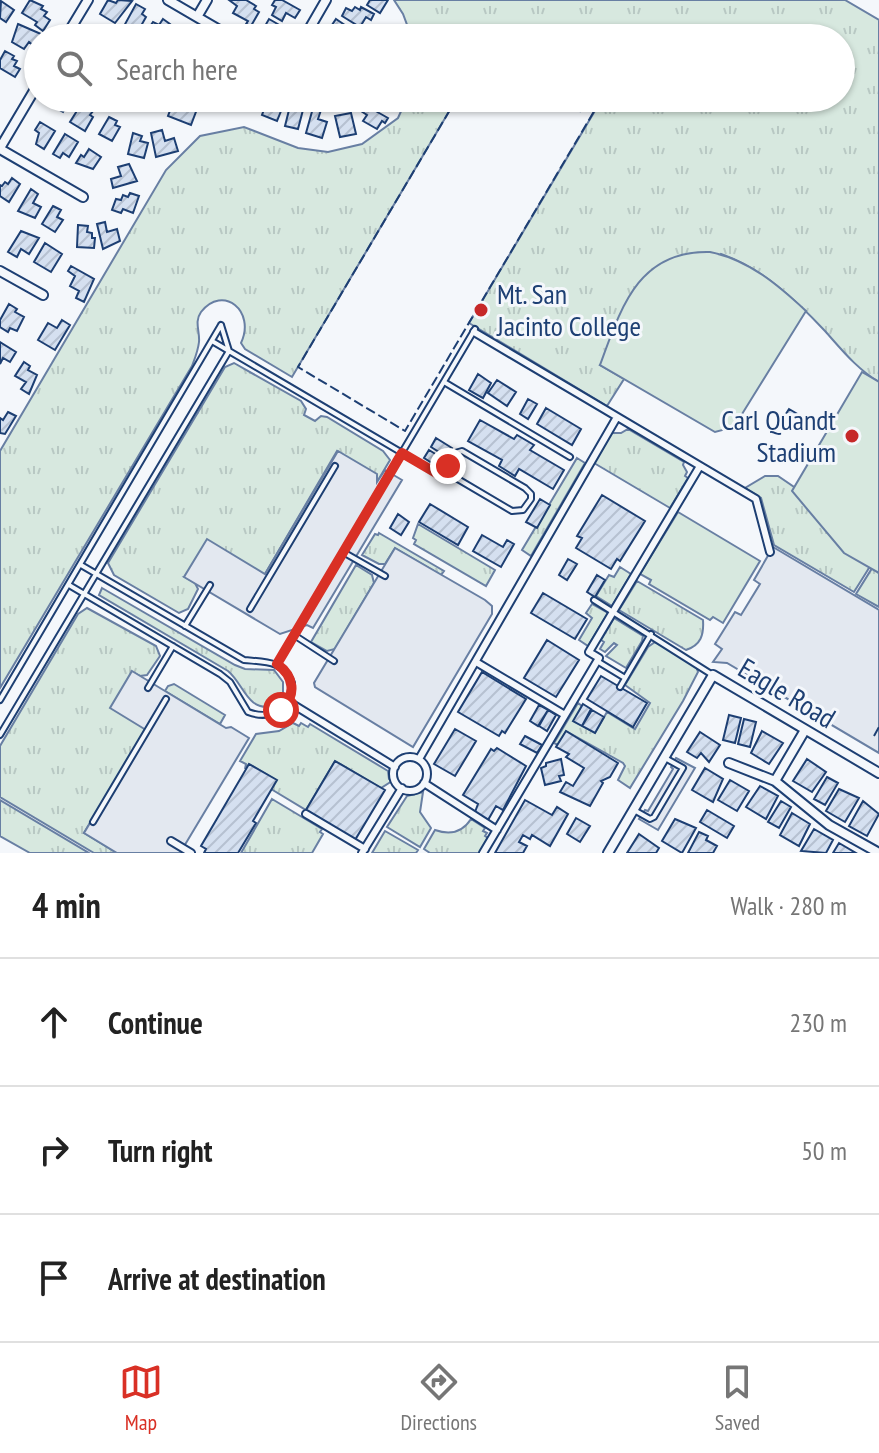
<!DOCTYPE html>
<html lang="en">
<head>
<meta charset="utf-8">
<style>
  :root { --surface:#fff; --page:#f6f6f6; --text:#222; --muted:#767676; --line:#e0e0e0; --accent:#d93025 }
  body { margin:0; font-family:"PT Sans Narrow",sans-serif; background:var(--page); color:var(--text) }
  .stop { position:absolute; width:24px; height:24px; margin:-18px; border:6px solid #d93025; border-radius:50%; background:#fff }
  .stop.end { background:#d93025; border-color:#fff; box-shadow:0 2px 8px #0008 }
  .list { margin:0; padding:0; list-style:none }
  h2 { display:flex; justify-content:space-between; align-items:center; height:104px; margin:0; padding:0 32px; font-size:34px }
  h2 small { font-size:26px; font-weight:400; color:var(--muted) }
  .list li { display:grid; grid-template-columns:52px 1fr auto; gap:24px; align-items:center; box-sizing:border-box; height:128px; padding:0 32px; border-top:2px solid var(--line) }
  .list b { display:block; font-size:30px; white-space:nowrap }
  .list em { font-size:26px; font-style:normal; color:var(--muted) }
  .icon { flex:none; width:44px; height:44px; fill:none; stroke:currentColor; stroke-width:2; stroke-linecap:round; stroke-linejoin:round }
  .map { position:relative; flex:none; width:879px; height:853px; overflow:hidden }
  .search { position:absolute; background:var(--surface); box-shadow:0 2px 6px #0004; left:24px; right:24px; top:24px; height:88px; display:flex; align-items:center; gap:20px; box-sizing:border-box; padding:0 28px; border-radius:44px; color:var(--muted); font-size:30px }
  .sheet { height:488px; background:var(--surface) }
  nav { display:flex; justify-content:space-around; align-items:center; box-sizing:border-box; height:112px; border-top:2px solid var(--line); background:var(--surface); font-size:22px; color:var(--muted) }
  nav a { display:grid; justify-items:center; gap:4px }
  nav .on { color:var(--accent) }
  .map>svg:first-child { display:block }
  .grass { fill:url(#grass-tufts); stroke:#687fa3; stroke-width:2 }
  .pitch { fill:#d7e8df; stroke:#687fa3; stroke-width:2 }
  .parking { fill:#e3e8f0; stroke:#687fa3; stroke-width:2 }
  .building { fill:url(#building-hatch); stroke:#1d3f73; stroke-width:2 }
  .lines { fill:none; stroke-linecap:round; stroke-linejoin:round }
  .service-casing { stroke:#1d3f73; stroke-width:8 }
  .pedestrian-casing { stroke:#1d3f73; stroke-width:10 }
  .minor-casing { stroke:#1d3f73; stroke-width:12 }
  .service { stroke:#f4f7fb; stroke-width:4 }
  .pedestrian { stroke:#f4f7fb; stroke-width:6 }
  .minor { stroke:#f4f7fb; stroke-width:8 }
  .fence { stroke:#1d3f73; stroke-width:2; stroke-dasharray:10 4; stroke-linecap:butt }
  .route { stroke:#d93025; stroke-width:10 }
  .poi-dot { fill:#c62828; stroke:#f4f7fb; stroke-width:3 }
  .labels { text-anchor:middle; stroke-width:6; stroke-linejoin:round; paint-order:stroke }
  .poi-label { font-size:28px; fill:#1d3f73; stroke:#f4f7fb; text-anchor:start }
  .street-label { font-size:28px; fill:#1d3f73; stroke:#f4f7fb }
</style>
</head>
<body>
<div class="map">
<svg width="879" height="853" viewBox="0 0 879 853">
  <defs>
    <pattern id="grass-tufts" width="24" height="20" patternUnits="userSpaceOnUse" patternTransform="scale(2)"><rect width="24" height="20" fill="#d7e8df"/><path d="M3 7l-1-3M5 7V3M7 7l1-3M15 17l-1-3M17 17v-4M19 17l1-3" fill="none" stroke="#b8c8c3"/></pattern>
    <pattern id="building-hatch" width="6" height="6" patternUnits="userSpaceOnUse" patternTransform="scale(2)"><rect width="6" height="6" fill="#d5e0f0"/><path d="M-1 1l2-2M0 6l6-6M5 7l2-2" fill="none" stroke="#b6c1d1"/></pattern>
  </defs>
  <rect width="100%" height="100%" fill="#f4f7fb"/>
  <path class="grass" d="M394,0h451l34,20v362c-22,-13 -37,-32 -54,-51 -30,-32 -63,-63 -104,-77l-121,111 24,14 -17,27 -138,-83 127,-214 -11,-7 -5,9 -19,-11 -5,8 -17,-10h302v-60h-429l-9,-24z
    M407,98h50l-165,279 -47,-28 -4,-6c15,-32 -18,-59 -40,-31 -7,10 -1,19 -2,30 -1,9 -4,16 -7,24l-192,322v-237l166,-281 34,-34 44,-9 54,21 30,4 34,-8 36,-26z
    M234,363l67,38 5,8 -2,6 11,6 6,-5 6,1 56,34 7,9 -13,22 -40,-31 -72,123 -80,3 10,6 3,6 -10,20 -9,4 -65,-38 -6,-12 117,-196z
    M628,429l56,33 -1,3 4,7 -2,4 3,2 -18,30 -76,-45 18,-30h9z
    M577,458l8,5 -54,93 -9,-6z
    M765,476h13l79,54 22,22 -25,40 -80,-47 -13,-47 -16,-10z
    M418,524l77,46 -9,16 -72,-42 2,-4 -3,-2z
    M379,533l65,38 -3,4 -46,-27 -10,16h-6l-17,-9 13,-21 3,1z
    M879,557v50l-23,-13z
    M356,565l16,10 2,8 -39,66 -8,2 -16,-9z
    M620,567l11,7 -19,32 -16,-10 13,-21 5,2z
    M637,581l66,39c1,15 -2,25 -17,30l-67,-40z
    M102,588l133,77 10,4 29,1 9,12v15l-10,9c-26,6 -29,-22 -45,-35l-129,-76z
    M592,604l16,9 -20,33 -9,-6 13,-22 -6,-5z
    M87,608l69,38 4,10 -13,19 -7,1 -8,-4 14,58 -62,103 33,20h-23l-94,-56v-51l78,-132z
    M614,618l29,18 -1,5 -16,27 -20,-12 11,-11 -3,-2 -9,9 -5,-3 4,-7 -3,-2z
    M655,642l41,24 2,6 -15,29 -53,87 -12,-8 7,-14 -2,-3 -57,-32 -8,14 -4,-2 24,-40 4,3 -8,15 21,12 12,-21 28,17 15,-26 -25,-18 23,-38z
    M174,684l51,31 -5,9 -55,-33 3,-5z
    M293,723l6,3 2,-3 7,4 2,-3 78,47 1,8 3,2 -11,7 -46,-27 -29,49 -35,-21 5,-9 -27,-16 -4,5 1,-5 -6,-3 16,-27 23,-3z
    M423,792l-3,20 11,16 -11,19 -33,-20 20,-31z
    M272,799l50,30 -2,3 3,2 -11,19h-71z
    M0,800l89,53h-59l-30,-17z
    M471,819l14,9 -2,3 4,2 -2,3 3,2 -9,15h-49l-6,-4 11,-19c14,5 27,3 36,-11z
    M385,831l33,19 -2,3h-44z"/>
  <path class="pitch" d="M710,252c39,8 68,33 96,59l-72,116 -19,5 -115,-67c21,-57 38,-115 110,-113z
    M862,372l17,10v191l-35,-20 -52,-62z
    M678,512l82,49 -37,62 -10,-6 -3,3 -61,-36 2,-4 -11,-6z"/>
  <path class="parking" d="M338,451l39,23v8l8,-12 17,10 -89,148 -6,-3 -27,9 -96,-57 23,-38 58,35z
    M773,547l106,63v143l-152,-90 -14,-1 9,-13 -7,-5 20,-32 6,3 19,-31 -6,-4z
    M395,548l90,52 7,6v8l-79,133 -98,-60 -1,-4z
    M132,671l94,57 5,-1 18,11 -69,115h-63l-33,-20 62,-103 -36,-22z
    M676,758l19,10 -37,62 -19,-11 6,-9 3,1 25,-42 -2,-2z"/>
  <path class="building" d="M30,0l13,6 -2,3 6,3 -3,4 6,4 -7,11 -8,-6 2,-3 -15,-9z
    M108,0l8,3 2,-3 14,1 -17,22 -15,-9z
    M229,0h17l10,6 -2,3 5,3 -8,14 -5,-2 2,-3 -15,-8 4,-7z
    M275,0h7l18,10 -5,8 -9,-5 -4,8 -10,-6 4,-8 -4,-2z
    M370,0h18l-8,13 -13,-8z
    M1,1l13,9 -8,12 -6,-4z
    M136,4l9,5 -3,5 4,3 -9,16 -13,-7z
    M355,7l5,3 1,-3 13,7 -3,6 -5,-3 -6,10 -18,-11 4,-8 6,3z
    M163,19l7,5 -8,14h-11l-6,-4 8,-12 6,3z
    M269,19l19,11 -5,8 -7,-4 -2,4h-4l-9,-5z
    M336,19l22,15 -3,4h-16l2,-3 -11,-7z
    M18,24l23,10 -7,12 -5,-4 -5,7 -12,-7z
    M93,27l15,8 -2,3h-19z
    M393,28v9l5,1h-17l2,-9z
    M5,51l9,5 -2,3 5,2 -3,5 6,3 -5,8 -15,-9v-8z
    M50,98h21l-8,14 -16,-9z
    M81,98l12,5 -4,6 4,2 -3,4 3,2 -8,14 -15,-9 10,-16 -3,-2z
    M238,98h19l3,3 -8,9 -7,-7 -3,4 -7,-6z
    M276,98l9,3 -8,20 -15,-6 5,-14 7,3z
    M296,103l8,3 -6,23 -13,-3 5,-20 4,2z
    M185,104l12,5 -6,16 -23,-9 3,-8 6,2 2,-5 5,2z
    M365,105l23,13 -3,5 -3,-2 -5,8 -14,-8 4,-6 -6,-4z
    M313,108l8,2 -3,9 9,3 -5,16 -16,-5z
    M351,113l5,21 -16,3 -5,-21z
    M109,117l8,4 -2,4 5,2 -8,14 -13,-7z
    M40,122l15,9 -11,18 -8,-5 3,-11 -4,-3z
    M162,130l3,11 9,-3 4,13 -22,6 -5,-24z
    M133,133l9,3 -2,5 8,2 -4,15 -16,-4z
    M65,134l13,8 -9,15 -6,-4 -3,5 -7,-4z
    M89,149l12,8 -8,12 -17,-6 5,-8 3,2z
    M129,164l8,17 -24,7 -2,-9 10,-3 -3,-9z
    M12,178l8,6 -11,18 -9,-6v-11l2,1 3,-4 3,2z
    M31,189l7,5 -5,9 8,4 -6,11 -17,-7z
    M130,193l9,3 -6,17 -10,-4 -2,4 -9,-3 4,-11 5,1 2,-5 5,2z
    M53,206l8,4 -4,7 6,3 -8,12 -13,-8z
    M105,222l2,10 10,-3 3,12 -17,8 -6,-25z
    M78,225l10,1 -1,6 5,1v5h3l-1,10 -17,-1z
    M21,231l18,7 -10,16 -8,-5 -4,8 -9,-5z
    M45,243l17,11 -11,18 -17,-10z
    M71,266l23,13 -10,23 -8,-4 3,-7 -9,-5 5,-10 -7,-5z
    M9,304l8,5 -2,3 9,5 -7,14 -7,-3 -2,4 -8,-5v-7z
    M62,320l8,5 -15,25 -17,-10 10,-17 9,5z
    M0,342l16,10 -6,10 -7,-4 -3,6z
    M24,362l6,4 -2,4 9,5 -8,19 -8,-5 5,-7 -11,-6z
    M478,374l13,9 -8,15 -14,-8z
    M497,380l19,12 -9,14 -19,-13z
    M528,399l9,5 -9,15 -8,-5z
    M546,408l35,21 -9,16 -35,-21z
    M789,409l17,10 -6,8 -16,-10z
    M8,412l8,4 -11,18 -5,-1v-15l3,2z
    M480,420l34,19 3,-4 17,10 -4,5 34,20 -11,19 -34,-20 -4,7 -16,-10 3,-6 -34,-19z
    M436,438l16,10 -5,9 -16,-10z
    M429,450l16,10 -5,8 -16,-10z
    M602,495l43,26 -25,40 -3,-2 -6,10 -35,-21 6,-10 -5,-2z
    M540,499l10,6 -13,23 -11,-6z
    M430,504l38,23 -10,18 -39,-23z
    M398,514l11,8 -8,13 -11,-7z
    M482,535l21,12 4,-7 7,4 -13,23 -28,-16z
    M568,559l9,5 -10,16 -8,-5z
    M597,575l8,5 -10,17 -8,-5z
    M543,593l44,26 -12,20 -44,-26z
    M547,640l32,20 -23,37 -32,-19z
    M482,672l44,27 -21,34 -3,-2 -3,5 -41,-24z
    M601,676l46,27 -14,24 -46,-28z
    M583,704l8,5 -9,17 -9,-5z
    M539,705l9,5 -10,16 -8,-5z
    M548,710l8,5 -9,16 -8,-5z
    M592,710l12,7 -9,16 -13,-7z
    M729,715l12,3 -6,25 -12,-3z
    M744,719l12,3 -6,25 -12,-3z
    M455,729l21,12 -21,35 -21,-12z
    M566,731l52,32 -8,14 -9,4 2,2 -13,23 -30,-14 6,-10 7,4 11,-18 -18,-11 3,-3 -13,-7z
    M762,731l21,12 -14,21 -18,-11z
    M700,732l20,13 -11,17 -8,-9 -4,5 -10,-6z
    M525,736l17,9 -5,8 -17,-9z
    M497,748l29,18 -23,44 -7,-4 -8,14 -13,-8 3,-8 -15,-9 28,-46 3,2z
    M561,759l3,16 -5,1 2,5 -16,4 -4,-17 5,-2v-3z
    M807,759l19,13 -14,20 -19,-11z
    M335,761l50,29 -30,50 -49,-30z
    M249,764l28,16 -24,41 3,2 -18,30h-34l2,-4 -5,-3z
    M705,768l18,11 -10,23 -21,-12z
    M827,777l11,6 -13,22 -11,-6z
    M730,780l19,11 -12,20 -19,-11z
    M760,786l18,10 -12,23 -20,-12z
    M839,789l20,9 -14,24 -19,-11z
    M525,800l27,15 5,-8 11,7 -18,32 -18,-11 -2,4 -7,-4 -4,7 8,4 -4,7h-28z
    M781,801l10,6 -12,21 -11,-6z
    M863,801l16,13 -12,22 -18,-10z
    M707,810l27,16 -7,12 -27,-16z
    M792,813l18,11 -11,22 -19,-11z
    M576,818l14,8 -10,16 -13,-8z
    M675,819l21,9 -14,25 -20,-12z
    M814,829l19,11 -7,13 -25,-2z
    M699,832l9,4 -2,4 11,6 -4,7h-25z
    M639,834l20,14 -3,5h-29z
    M839,843l17,10h-23z"/>
  <g class="lines">
    <g class="service-casing">
      <path id="service" d="M212,341l231,136 13,1 56,33 11,-1 8,-11v-5l-6,-6 -63,-37 -7,2 -7,13 -1,11
        M444,382l126,75
        M343,552l42,24
        M69,585l151,89 10,8 18,30c16,6 29,3 41,-10l3,-19c-9,-23 -27,-21 -48,-23l-163,-95
        M594,600l117,74
        M250,609l85,-143
        M185,626l25,-41
        M294,635l40,26
        M597,661l28,17
        M277,664l198,-335
        M620,687l31,-53
        M148,688l25,-42
        M0,700l221,-375
        M0,735l229,-384 -8,-26
        M634,810l16,9 4,-2 29,-49 -18,-10
        M93,822l73,-123"/>
    </g>
    <g class="pedestrian-casing">
      <path id="pedestrian" d="M474,332l282,167 14,53
        M476,662l89,53
        M289,702l106,65
        M393 774a17 17 0 1 1 34 0a17 17 0 1 1-34 0Z
        M419,759l198,-342
        M424,783l73,47
        M306,814l59,35
        M171,841l20,12
        M362,853l40,-65
        M483,853l116,-195 -10,-6 111,-186"/>
    </g>
    <g class="minor-casing">
      <path id="minor" d="M168,0l65,38
        M197,17l10,-17
        M65,38l23,-38
        M304,38l22,-38
        M125,98l14,8
        M0,148l38,-64
        M0,149l83,48
        M0,271l43,24
        M729,763l46,18 54,44 50,28
        M775,781l30,-51
        M608,853l105,-178 166,98"/>
    </g>
    <use href="#service" class="service"/>
    <use href="#pedestrian" class="pedestrian"/>
    <use href="#minor" class="minor"/>
    <path class="fence" d="M457,98l-159,269 107,64 191,-323 -11,-6 -5,9 -19,-11 -5,8 -17,-10
      M874,736l5,-9"/>
  </g>
  <g class="lines">
    <path class="route" d="M281,710c16,-15 13,-34 -4,-46l125,-211 41,24h4l1,-11"/>
  </g>
  <g class="poi-dot">
    <circle cx="481" cy="310" r="8"/>
    <circle cx="852" cy="436" r="8"/>
  </g>
  <g class="labels">
    <g class="poi-label">
      <text x="497" y="304">Mt. San<tspan x="497" dy="32">Jacinto College</tspan></text>
      <text x="836" y="430" text-anchor="end">Carl Quandt<tspan x="836" dy="32">Stadium</tspan></text>
    </g>
    <g class="street-label">
      <text transform="translate(787 693) rotate(31)" y="10">Eagle Road</text>
    </g>
  </g>
</svg>
<div class="stop" style="left:281px;top:710px"></div>
<div class="stop end" style="left:448px;top:466px"></div>
<div class="search"><svg class="icon" aria-label="search" viewBox="0 0 24 24"><circle cx="10" cy="10" r="6"/><path d="M15 15l6 6"/></svg>Search here</div>
</div>
<section class="sheet">
<h2>4 min<small>Walk · 280 m</small></h2>
<ul class="list">
<li><svg class="icon" aria-label="ahead" viewBox="0 0 24 24"><path d="M12 20V5M6 11l6-6 6 6"/></svg><div><b>Continue</b></div><em>230 m</em></li>
<li><svg class="icon" aria-label="right" viewBox="0 0 24 24"><path d="M7 20v-9h11M14 6l5 5-5 5"/></svg><div><b>Turn right</b></div><em>50 m</em></li>
<li><svg class="icon" aria-label="arrive" viewBox="0 0 24 24"><path d="M6 21V4h12l-3 4 3 4H6"/></svg><div><b>Arrive at destination</b></div></li>
</ul>
</section>
<nav>
<a class="on"><svg class="icon" aria-label="map" viewBox="0 0 24 24"><path d="M3 6l6-2 6 2 6-2v14l-6 2-6-2-6 2zM9 4v14M15 6v14"/></svg>Map</a>
<a><svg class="icon" aria-label="directions" viewBox="0 0 24 24"><path d="M12 3l9 9-9 9-9-9zM9 14v-3h6M13 9l2 2-2 2"/></svg>Directions</a>
<a><svg class="icon" aria-label="saved" viewBox="0 0 24 24"><path d="M7 4h10v16l-5-4-5 4z"/></svg>Saved</a>
</nav>
</body>
</html>
